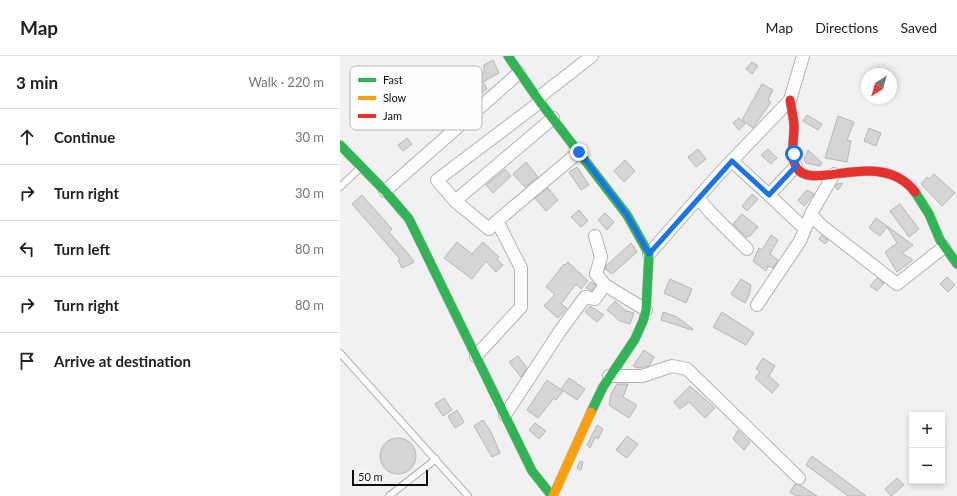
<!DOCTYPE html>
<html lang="en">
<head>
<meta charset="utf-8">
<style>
  :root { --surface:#fff; --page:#f6f6f6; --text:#202124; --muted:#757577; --line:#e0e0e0 }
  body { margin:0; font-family:Lato,sans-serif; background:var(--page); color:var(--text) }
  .controls { position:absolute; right:12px; bottom:12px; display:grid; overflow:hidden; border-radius:0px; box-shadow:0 2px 6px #0003 }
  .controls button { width:36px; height:36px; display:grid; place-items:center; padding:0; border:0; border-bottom:1px solid var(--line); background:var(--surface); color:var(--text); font:20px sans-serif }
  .compass { position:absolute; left:521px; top:12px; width:36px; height:36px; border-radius:50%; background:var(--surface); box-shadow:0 2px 6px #0003; rotate:217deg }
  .scale { position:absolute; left:12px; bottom:10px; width:76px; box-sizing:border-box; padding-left:4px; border:2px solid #0f0e0f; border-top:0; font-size:11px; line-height:14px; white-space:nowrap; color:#0f0e0f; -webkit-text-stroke:3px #fefeff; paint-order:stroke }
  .stop { position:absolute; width:12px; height:12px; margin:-9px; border:3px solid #1a73e8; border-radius:50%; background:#fff }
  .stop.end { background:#1a73e8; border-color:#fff; box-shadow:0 1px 4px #0008 }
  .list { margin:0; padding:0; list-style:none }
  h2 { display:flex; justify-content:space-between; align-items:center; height:52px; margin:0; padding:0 16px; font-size:17px }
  h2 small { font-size:13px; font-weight:400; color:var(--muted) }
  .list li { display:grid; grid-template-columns:26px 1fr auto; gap:12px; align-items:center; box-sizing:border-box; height:56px; padding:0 16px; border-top:1px solid var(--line) }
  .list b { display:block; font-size:15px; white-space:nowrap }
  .list em { font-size:13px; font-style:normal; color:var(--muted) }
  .icon { flex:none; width:22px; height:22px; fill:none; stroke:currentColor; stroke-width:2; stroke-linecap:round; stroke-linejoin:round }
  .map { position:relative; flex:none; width:617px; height:440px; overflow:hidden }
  header { display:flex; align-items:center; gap:24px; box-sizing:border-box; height:56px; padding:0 20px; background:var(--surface); border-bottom:1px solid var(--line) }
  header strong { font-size:19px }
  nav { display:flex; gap:22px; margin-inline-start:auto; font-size:14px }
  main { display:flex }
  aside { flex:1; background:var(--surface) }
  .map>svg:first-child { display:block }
  .building { fill:#d5d5d6; stroke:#b6b6b7 }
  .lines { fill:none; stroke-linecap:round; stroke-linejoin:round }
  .lane-casing { stroke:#b3b3b3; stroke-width:8 }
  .street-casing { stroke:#b3b3b3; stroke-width:14 }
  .fast-casing { stroke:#b3b3b3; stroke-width:10 }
  .slow-casing { stroke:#b3b3b3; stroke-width:10 }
  .jam-casing { stroke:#b3b3b3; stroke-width:10 }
  .lane { stroke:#fdfdfd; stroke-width:6 }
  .street { stroke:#fdfdfd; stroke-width:12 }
  .fast { stroke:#30b455; stroke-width:9 }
  .slow { stroke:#ff9f0a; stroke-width:9 }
  .jam { stroke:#e5322d; stroke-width:9 }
  .route { stroke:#1a73e8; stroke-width:5 }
  .key { fill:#fefeff; stroke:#b6b6b7; stroke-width:1 }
  .key-label { font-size:11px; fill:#0f0e0f }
</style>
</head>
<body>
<header>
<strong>Map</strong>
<nav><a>Map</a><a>Directions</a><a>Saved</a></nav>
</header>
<main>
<aside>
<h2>3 min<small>Walk · 220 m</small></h2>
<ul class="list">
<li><svg class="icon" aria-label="ahead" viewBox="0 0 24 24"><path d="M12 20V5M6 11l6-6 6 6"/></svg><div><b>Continue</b></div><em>30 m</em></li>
<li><svg class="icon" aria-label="right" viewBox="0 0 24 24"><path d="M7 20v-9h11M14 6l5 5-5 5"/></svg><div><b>Turn right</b></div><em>30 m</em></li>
<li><svg class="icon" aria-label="left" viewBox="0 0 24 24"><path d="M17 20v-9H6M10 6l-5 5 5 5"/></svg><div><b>Turn left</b></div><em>80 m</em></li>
<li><svg class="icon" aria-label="right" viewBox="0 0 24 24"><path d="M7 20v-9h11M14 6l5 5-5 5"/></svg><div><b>Turn right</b></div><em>80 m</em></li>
<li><svg class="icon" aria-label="arrive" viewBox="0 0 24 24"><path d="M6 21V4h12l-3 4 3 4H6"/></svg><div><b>Arrive at destination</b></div></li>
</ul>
</aside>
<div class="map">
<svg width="617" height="440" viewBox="0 0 617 440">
  <rect width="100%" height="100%" fill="#f1f1f2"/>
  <path class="building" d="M153,4l6,13 -16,9 4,7 -17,14 -22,-21 8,-7 3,3 3,-3 11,10 11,-13v-7z
    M412,6l6,4 -6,8 -6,-5z
    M422,28l11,6 -5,10 3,2 -18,26 -11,-8z
    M467,59l15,9 -4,6 -15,-9z
    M498,60l16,6 -7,18 4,1 -4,21 -22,-4z
    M399,62l6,6 -6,6 -6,-7z
    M529,72l12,5 -5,13 -12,-5z
    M67,82l5,6 -9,7 -5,-6z
    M358,93l8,10 -10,8 -8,-10z
    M428,93l9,9 -6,6 -10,-9z
    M468,94l14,13 -2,3 -14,-3 -2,-3z
    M285,104l10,11 -11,11 -10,-11z
    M186,106l12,15 -13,10 -12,-13z
    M237,111l12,18 -8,5 -12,-18z
    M165,113l6,7 -18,17 -7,-8z
    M594,118l21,19 -13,13 -21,-22 6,-7 2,2z
    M503,127l-5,7 -3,-3 2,-3z
    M208,132l10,12 -12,11 -11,-13z
    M467,134l7,4 -10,12 -6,-6z
    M412,138l6,5 -11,12 -5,-5z
    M22,139l30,34 -3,3 21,24 4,6 -12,6 -4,-8 2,-1 -48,-55z
    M560,148l19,25 -10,8 -19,-26z
    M239,154l9,11 -7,6 -10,-10z
    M265,157l9,9 -7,8 -9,-10z
    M402,158l16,13 -8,9 -4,1 -13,-13z
    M536,162l37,27 -11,8 11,7 -16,12 -12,-20 12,-9 -10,-16 -7,9 -11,-8z
    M431,179l7,5 -8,14 8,6 -5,8 -5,-2 -2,5 -13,-10 6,-13 3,2z
    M482,179l6,5 -3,4 -6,-5z
    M117,186l15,12 11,-12 16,15 -2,2 6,6 -7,7 -10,-11 -14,18 -28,-21z
    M291,187l6,9 -25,22 -7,-5 1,-3z
    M228,206l20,19 -7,8 -5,-5 -15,20 6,4 -9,10 -14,-12 11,-12 -9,-7 18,-23 1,1z
    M607,221l8,8 -7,7 -8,-8z
    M537,222l7,5 -7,8 -7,-5z
    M330,223l22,10 -6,14 -22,-10z
    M401,223l10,6 -2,10 -4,8 -14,-9z
    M251,226l5,3 -4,6 -6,-3z
    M275,245l11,10 8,2 -4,11 -10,-3 -13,-11z
    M250,250l14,9 -7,7 -12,-10z
    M323,256l14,5 16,12 -1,1 -31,-10z
    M382,256l32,21 -8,12 -33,-18z
    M304,294l10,7 -5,9 -11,2 -5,-2z
    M178,300l9,12 -6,9 -12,-15z
    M423,302l12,8 -6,10 10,9 -7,8 -17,-15 5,-6 -4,-3z
    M229,322l16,11 -8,11 -16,-11z
    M207,324l16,11 -7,9 -2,-2 -16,20 -11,-8z
    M277,328h11l-5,13 14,8 -8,13 -20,-13 2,-11z
    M350,330l25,22 -10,10 -16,-16 -9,7 -6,-7z
    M104,342l8,12 -9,6 -8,-12z
    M117,354l7,12 -9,6 -7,-12z
    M143,364l8,12 9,21 -8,4 -18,-31z
    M195,367l11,8 -7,8 -10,-9z
    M257,369l6,4 -5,10 -3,-2 -5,11 -3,-3z
    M398,374l12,12 -6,8 -11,-11z
    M287,380l11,8 -11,14 -11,-8z
    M40 400a18 18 0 1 1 36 0a18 18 0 1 1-36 0Z
    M472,400l54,40h-18l-42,-31z
    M240,405l3,1 -2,8 -4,-2z
    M557,422l7,7 -13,11 -6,-7z
    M455,428l5,1 17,11h-21l-6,-4z"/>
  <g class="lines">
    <g class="lane-casing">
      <path id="lane" d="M0,131l20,-19
        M0,297l128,143
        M49,440l47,-37"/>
    </g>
    <g class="street-casing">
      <path id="street" d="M198,42l54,-42
        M392,105l37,34
        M456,110l-27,29 36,34
        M45,135l134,-118
        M358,142l13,15 36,36
        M115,145l98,-83
        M472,160l10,10 75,58 47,-37
        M157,165l-8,8 -34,-28 -18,-21 103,-78
        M255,180l6,21 -5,17 9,11 41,25
        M309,198l70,-80 71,-74 13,-44
        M417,249l43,-64 12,-29 22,-38
        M136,300l45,-49v-39l-24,-47 82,-69
        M269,320h33l30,-10 15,3 112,109
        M165,359l55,-84 25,-34 10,2 10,-14"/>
    </g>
    <g class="fast-casing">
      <path id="fast" d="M168,0l32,46 87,113 22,39 -3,56 -3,11 -8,18 -32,48 -12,25
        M0,89l45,46 24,28 123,252 20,25
        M575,136l14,22 11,26 17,24"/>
    </g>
    <g class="slow-casing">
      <path id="slow" d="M213,440l38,-84"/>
    </g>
    <g class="jam-casing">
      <path id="jam" d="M450,44c1,9 4,18 4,27 0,13 -4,28 2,40 15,27 84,-21 119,25"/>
    </g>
    <use href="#lane" class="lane"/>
    <use href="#street" class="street"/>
    <use href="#fast" class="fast"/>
    <use href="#slow" class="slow"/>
    <use href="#jam" class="jam"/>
  </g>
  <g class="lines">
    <path class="route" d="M239,96l48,63 22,39 83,-93 37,34 27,-29 -2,-12"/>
  </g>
  <rect x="10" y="10" width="132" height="64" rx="6" class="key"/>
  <rect x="18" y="22" width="18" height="4" fill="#30b455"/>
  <rect x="18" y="40" width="18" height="4" fill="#ff9f0a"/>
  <rect x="18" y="58" width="18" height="4" fill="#e5322d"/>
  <g class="key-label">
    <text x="43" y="28">Fast</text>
    <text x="43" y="46">Slow</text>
    <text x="43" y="64">Jam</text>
  </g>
</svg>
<div class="controls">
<button>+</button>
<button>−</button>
</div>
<svg class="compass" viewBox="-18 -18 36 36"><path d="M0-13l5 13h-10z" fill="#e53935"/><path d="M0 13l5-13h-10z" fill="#757577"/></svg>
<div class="scale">50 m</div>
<div class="stop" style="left:454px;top:98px"></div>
<div class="stop end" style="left:239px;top:96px"></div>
</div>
</main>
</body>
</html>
